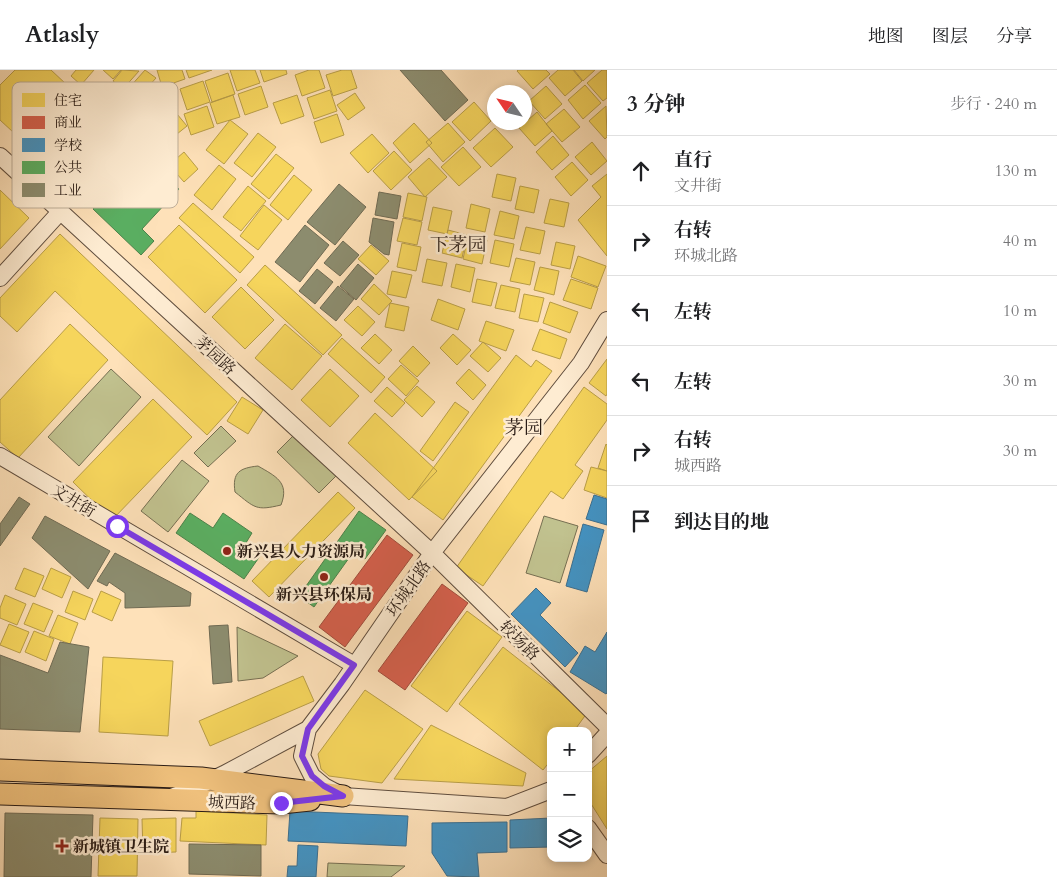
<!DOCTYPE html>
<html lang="zh">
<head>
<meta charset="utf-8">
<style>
  :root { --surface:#fff; --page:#f2f2f2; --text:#202124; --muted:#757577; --line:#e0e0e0 }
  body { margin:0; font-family:Cardo,"Noto Serif SC",serif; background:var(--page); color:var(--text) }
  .controls { position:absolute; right:15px; bottom:15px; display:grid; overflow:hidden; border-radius:10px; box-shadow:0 2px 8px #0003 }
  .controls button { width:45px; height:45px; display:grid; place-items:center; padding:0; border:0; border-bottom:1px solid var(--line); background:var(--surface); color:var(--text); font:25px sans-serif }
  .compass { position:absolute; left:487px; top:15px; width:45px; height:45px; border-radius:50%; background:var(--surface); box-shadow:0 2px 8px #0003; rotate:305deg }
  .stop { position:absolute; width:15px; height:15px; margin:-11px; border:4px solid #7c3aed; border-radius:50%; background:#fff }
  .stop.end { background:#7c3aed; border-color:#fff; box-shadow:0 1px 5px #0008 }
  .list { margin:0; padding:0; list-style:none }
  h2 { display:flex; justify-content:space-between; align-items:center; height:65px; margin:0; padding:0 20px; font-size:21px }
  h2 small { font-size:16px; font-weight:400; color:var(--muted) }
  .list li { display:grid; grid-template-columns:32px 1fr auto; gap:15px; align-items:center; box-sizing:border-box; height:70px; padding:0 20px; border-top:1px solid var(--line) }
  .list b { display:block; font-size:19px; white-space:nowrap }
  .list p { margin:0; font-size:16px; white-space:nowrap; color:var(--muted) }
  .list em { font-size:16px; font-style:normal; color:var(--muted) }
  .icon { flex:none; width:28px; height:28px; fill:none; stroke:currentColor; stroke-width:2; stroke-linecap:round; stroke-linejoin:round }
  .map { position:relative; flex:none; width:607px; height:807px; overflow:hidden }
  header { display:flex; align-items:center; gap:30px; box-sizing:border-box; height:70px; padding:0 25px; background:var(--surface); border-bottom:1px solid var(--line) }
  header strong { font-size:24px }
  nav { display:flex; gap:28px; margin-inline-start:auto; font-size:18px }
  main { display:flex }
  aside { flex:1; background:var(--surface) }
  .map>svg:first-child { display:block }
  .green { fill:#c1c28f; stroke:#766f52 }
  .homes { fill:#f6d55c; stroke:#b99e47 }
  .shops { fill:#d6604d; stroke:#a24c3c }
  .schools { fill:#4393c3; stroke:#3c6f8f }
  .public { fill:#5aae61; stroke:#4c824a }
  .industry { fill:#8c8c6e; stroke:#6f6a53 }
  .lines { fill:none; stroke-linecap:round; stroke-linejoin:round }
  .minor-casing { stroke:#5f4d3e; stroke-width:18 }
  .major-casing { stroke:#2a1c15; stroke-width:23 }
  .minor { stroke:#feecd2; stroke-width:16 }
  .major { stroke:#efc07c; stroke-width:21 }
  .route { stroke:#7c3aed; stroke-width:6 }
  .poi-dot { fill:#8f2418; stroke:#feecd2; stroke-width:2 }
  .labels { text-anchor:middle; stroke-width:5; stroke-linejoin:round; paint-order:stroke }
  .street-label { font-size:16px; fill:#2a1c15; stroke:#feecd2 }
  .poi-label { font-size:16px; font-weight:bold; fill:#2a1c15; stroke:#feecd2; text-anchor:start }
  .quarter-label { font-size:19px; fill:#2a1c15; stroke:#feecd2 }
  .key { fill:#feecd2; stroke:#beae99; stroke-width:1 }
  .key-label { font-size:14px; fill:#2a1c15 }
</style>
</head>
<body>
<header>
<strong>Atlasly</strong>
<nav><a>地图</a><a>图层</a><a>分享</a></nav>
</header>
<main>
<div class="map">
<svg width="607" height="807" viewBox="0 0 607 807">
  <rect width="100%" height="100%" fill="#fee1b9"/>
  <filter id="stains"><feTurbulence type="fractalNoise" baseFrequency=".004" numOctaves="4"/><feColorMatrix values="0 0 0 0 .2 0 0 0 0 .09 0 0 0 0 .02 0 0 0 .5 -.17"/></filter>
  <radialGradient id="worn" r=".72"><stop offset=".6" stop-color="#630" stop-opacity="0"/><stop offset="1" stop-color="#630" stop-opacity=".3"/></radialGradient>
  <path class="green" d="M111,299l30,28 -62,69 -31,-29z
    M221,356l15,15 -28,26 -14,-14z
    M294,365l42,41 -17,17 -42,-41z
    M182,390l27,21 -41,51 -27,-21z
    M258,396c17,10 32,16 23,39 -25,6 -26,3 -46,-13 -3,-20 5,-24 23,-26z
    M544,446l34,10 -18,57 -34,-10z
    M237,557l61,29 -35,22 -25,3z
    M328,793l77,3 -14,11h-64z"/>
  <path class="homes" d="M15,0h36l31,29 -22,23 19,19 -26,28 -53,-49v-35z
    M76,0h18l-13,15 -10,-9z
    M103,0h18l-8,9z
    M122,0l17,1 -16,18 -10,-8z
    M145,0l11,8 -17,19 -10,-9z
    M157,0h25l3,9 -23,8z
    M186,0h26l-23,8z
    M230,0h25l5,13 -23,8z
    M260,0h26l1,4 -23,8z
    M309,0h10l6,18 -23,8 -7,-21z
    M342,0h9l6,18 -24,8 -7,-21z
    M518,0h28l4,4 -17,15 -16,-18z
    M558,0h15l9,11 -17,15 -16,-18z
    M574,0h21l-12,11z
    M602,0h5v28l-4,3 -16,-18z
    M228,3l7,21 -23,8 -7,-21z
    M203,11l7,21 -23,8 -7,-21z
    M585,15l16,18 -18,16 -15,-19z
    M261,16l7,21 -23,8 -7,-21z
    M546,16l16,18 -17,15 -16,-18z
    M330,20l7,21 -23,8 -7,-21z
    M355,23l10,15 -17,12 -11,-15z
    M233,25l7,22 -23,7 -7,-21z
    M297,25l7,21 -23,8 -8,-21z
    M474,32l17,19 -21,20 -18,-19z
    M207,36l7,21 -23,8 -7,-21z
    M606,36l1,31 -2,2 -16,-18z
    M172,38l15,18 -15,12 -14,-18z
    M564,39l16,18 -18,15 -16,-18z
    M537,42l15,19 -17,15 -16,-18z
    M337,44l7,21 -23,8 -7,-21z
    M230,50l18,14 -24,30 -18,-14z
    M414,53l18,20 -22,20 -17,-20z
    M448,53l17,19 -22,20 -17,-20z
    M495,58l18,19 -22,20 -18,-19z
    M258,63l18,14 -24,30 -18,-14z
    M372,64l17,19 -21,20 -18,-20z
    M553,66l16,19 -17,15 -16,-18z
    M592,72l15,19 -16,14 -16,-18z
    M463,77l18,20 -22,19 -18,-19z
    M394,81l18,19 -21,20 -18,-19z
    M184,82l14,17 -14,13 -15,-17z
    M276,84l18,14 -25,31 -18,-15z
    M429,88l18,19 -22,20 -17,-20z
    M572,92l16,18 -17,16 -16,-19z
    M219,95l17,14 -24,31 -18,-15z
    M497,104l19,4 -5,23 -19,-4z
    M607,104v82l-29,-36 23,-23 -9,-11z
    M294,105l18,15 -24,30 -18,-15z
    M248,116l18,15 -25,30 -18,-14z
    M520,116l19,4 -5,23 -19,-4z
    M0,120l29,28 -29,31z
    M408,123l19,4 -5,24 -19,-4z
    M550,129l19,4 -5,24 -20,-4z
    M193,133l61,54 -14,16 -61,-55z
    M471,134l19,5 -5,23 -19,-4z
    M264,135l18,15 -24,30 -18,-14z
    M433,137l19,4 -5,23 -19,-4z
    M500,141l19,5 -5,23 -20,-4z
    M403,148l19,4 -5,23 -20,-4z
    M179,155l58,55 -32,33 -57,-56z
    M526,157l19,4 -5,23 -20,-4z
    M448,160l19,5 -5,23 -20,-5z
    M60,164l177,168 -30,33 -152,-144 -38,41 -17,-16v-18z
    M468,166l19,4 -5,24 -19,-5z
    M495,170l19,4 -5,23 -19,-4z
    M556,172l19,4 -5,23 -19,-4z
    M402,173l19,4 -5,24 -19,-4z
    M371,175l18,16 -13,14 -18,-16z
    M578,186l28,10 -8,21 -27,-10z
    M516,188l19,4 -5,23 -20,-4z
    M427,189l20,4 -5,23 -20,-4z
    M456,194l19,4 -5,24 -19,-5z
    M265,195l77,70 -19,20 -76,-70z
    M540,197l19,4 -5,24 -20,-5z
    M392,201l20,4 -6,23 -19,-4z
    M477,209l20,4 -6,23 -19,-4z
    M571,209l27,9 -7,21 -28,-9z
    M374,214l18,17 -13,14 -18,-16z
    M501,215l19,4 -5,23 -20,-4z
    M241,217l33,33 -29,29 -33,-32z
    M524,224l20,4 -6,24 -19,-4z
    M438,229l27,10 -7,21 -27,-10z
    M550,232l28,10 -8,21 -27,-10z
    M390,233l19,4 -5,24 -19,-4z
    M358,236l17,16 -13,14 -18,-16z
    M486,251l28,9 -8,21 -27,-10z
    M70,254l38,36 -90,98 -18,-16v-42z
    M285,254l37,32 -30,34 -37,-32z
    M540,259l27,10 -7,20 -28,-9z
    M375,264l17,16 -13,14 -18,-16z
    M453,264l18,16 -14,15 -17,-17z
    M342,268l43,39 -14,16 -43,-39z
    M483,272l18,16 -13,14 -18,-16z
    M413,276l17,17 -13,14 -18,-16z
    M516,285l15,12 5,-7 16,11 -109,149 -31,-23z
    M607,289v35l-1,2 -17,-13z
    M401,295l18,16 -13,15 -18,-17z
    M330,299l29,27 -29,31 -29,-27z
    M469,299l17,16 -13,15 -17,-17z
    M417,316l18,16 -13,15 -18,-17z
    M387,317l18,16 -13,14 -18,-16z
    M584,317l23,17v16l-32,45 8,6 -20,28 -12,-8 -68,95 -27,-18z
    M242,327l21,13 -15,24 -21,-13z
    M153,329l39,38 -80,83 -39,-38z
    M455,332l14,10 -36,49 -13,-10z
    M375,343l62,58 -28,29 -61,-57z
    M606,374l1,1v26l-9,-3z
    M591,397l16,4v27l-23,-8z
    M338,422l17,16 -86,89 -17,-16z
    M24,498l20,8 -9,21 -20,-8z
    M51,498l20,9 -9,21 -20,-9z
    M73,521l20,8 -8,21 -20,-8z
    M101,521l20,9 -9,21 -20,-9z
    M5,525l21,9 -9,21 -17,-7v-10z
    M33,533l20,8 -9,21 -20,-8z
    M467,541l35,26 -55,75 -36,-26z
    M58,545l20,8 -8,21 -21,-8z
    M9,554l20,8 -9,21 -20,-8z
    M34,561l20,8 -8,22 -21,-9z
    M503,577l84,66 -13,18h-23v29l-8,10 -84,-66z
    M103,587l70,4 -5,75 -69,-4z
    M303,606l11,25 -104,45 -11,-25z
    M365,620l58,39 -41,54 -53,-7 -8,-7 -3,-15z
    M431,655l95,48 -3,13 -129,-7z
    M607,686v73l-19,-30v-27z
    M196,741l71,4 -1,30 -86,-4 2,-23h14z
    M100,748l38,1 -1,57h-39z
    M176,748v34l-33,1 -1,-34z"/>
  <path class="shops" d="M387,465l26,20 -68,92 -26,-20z
    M442,514l26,19 -63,87 -27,-19z"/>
  <path class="schools" d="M594,425l13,4v26l-21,-6z
    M583,454l21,6 -17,62 -21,-6z
    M536,518l15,15 -11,12 38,38 -13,14 -54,-53z
    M607,562v61l-1,1 -36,-22 15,-26 10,6z
    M290,741l118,5 -2,30 -118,-5z
    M551,748v29l-41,1v-28z
    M507,752v30l-30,1 2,24 -32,-1 -15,-23v-30z
    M298,775l20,1 -2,31h-29l1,-11h9z"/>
  <path class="public" d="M144,85l35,34 -37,40 12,12 -13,14 -48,-46z
    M359,441l27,19 -21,29 -11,-8 -40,56 -15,-11z
    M190,443l23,15 10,-15 29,20 -8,13 16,10 -16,23 -68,-46z"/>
  <path class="industry" d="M400,0h41l27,30 -23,21z
    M339,114l27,23 -31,38 -28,-23z
    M379,122l22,4 -4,23 -22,-4z
    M373,148l21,4 -5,33 -5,-1 -15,-12z
    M305,155l24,20 -29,37 -25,-20z
    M343,171l16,14 -19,21 -16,-13z
    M358,194l16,14 -18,22 -16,-14z
    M317,199l16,13 -18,22 -16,-13z
    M338,216l16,13 -18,22 -16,-13z
    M19,427l11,7 -30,42v-22z
    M45,446l65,35 -22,38 -56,-51z
    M115,483l76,40 -1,13 -65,2v-15l-16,-11 -2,4 -10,-5z
    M228,555l4,57 -19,2 -4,-58z
    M60,572l29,5 -9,85 -80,-3v-74l48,18z
    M5,743l88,2 -2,62h-87z
    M189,774l72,1v31l-72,-2z"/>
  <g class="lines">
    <g class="minor-casing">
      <path id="minor" d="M0,86l432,397 175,173
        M0,208l60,-66
        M0,386l354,209
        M308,659l-6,27 10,20 12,10 19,10 164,11 44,-17
        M588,685l19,-21
        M171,727l17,-6 36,-17 84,-45 34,-45 90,-131 149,-190 26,-43
        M588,758l19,27"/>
    </g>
    <g class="major-casing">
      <path id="major" d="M0,700l201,8 142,18
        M0,724l281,9 29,-3"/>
    </g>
    <use href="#minor" class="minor"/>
    <use href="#major" class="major"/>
  </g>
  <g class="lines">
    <path class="route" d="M117,456l237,139 -46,64 -6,27 10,20 12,10 19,10 -62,7"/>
  </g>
  <g class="poi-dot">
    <circle cx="227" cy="481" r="5"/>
    <circle cx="324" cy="507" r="5"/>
    <path d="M59.5 768.5h5v5h5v5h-5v5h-5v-5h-5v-5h5z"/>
  </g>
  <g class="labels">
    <g class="street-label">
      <text transform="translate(216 285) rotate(43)" y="6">茅园路</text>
      <text transform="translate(74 430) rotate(31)" y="6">文井街</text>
      <text transform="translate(408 518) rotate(-55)" y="6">环城北路</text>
      <text transform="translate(520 570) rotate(45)" y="6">较场路</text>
      <text transform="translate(232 732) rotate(2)" y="6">城西路</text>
    </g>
    <g class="poi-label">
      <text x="237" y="487">新兴县人力资源局</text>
      <text x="324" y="530" text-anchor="middle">新兴县环保局</text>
      <text x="73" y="782">新城镇卫生院</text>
    </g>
    <g class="quarter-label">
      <text x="458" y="181">下茅园</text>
      <text x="524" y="364">茅园</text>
    </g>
  </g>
  <rect x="12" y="12" width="166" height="126" rx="8" class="key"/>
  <rect x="22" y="23" width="23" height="14" fill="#f6d55c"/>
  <rect x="22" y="46" width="23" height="13" fill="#d6604d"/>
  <rect x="22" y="68" width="23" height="14" fill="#4393c3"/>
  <rect x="22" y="91" width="23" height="13" fill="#5aae61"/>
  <rect x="22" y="113" width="23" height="14" fill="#8c8c6e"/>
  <g class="key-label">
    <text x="54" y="35">住宅</text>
    <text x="54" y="57">商业</text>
    <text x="54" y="80">学校</text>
    <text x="54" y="102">公共</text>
    <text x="54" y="125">工业</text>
  </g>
  <rect width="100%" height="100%" filter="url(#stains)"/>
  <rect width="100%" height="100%" fill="url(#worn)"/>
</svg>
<div class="controls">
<button>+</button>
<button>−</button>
<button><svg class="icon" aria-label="layers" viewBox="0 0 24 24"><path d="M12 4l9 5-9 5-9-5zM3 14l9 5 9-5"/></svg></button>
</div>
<svg class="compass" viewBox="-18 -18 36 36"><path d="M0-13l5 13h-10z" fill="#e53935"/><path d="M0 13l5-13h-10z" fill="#757577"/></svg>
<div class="stop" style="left:117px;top:456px"></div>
<div class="stop end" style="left:281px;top:733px"></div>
</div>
<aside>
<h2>3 分钟<small>步行 · 240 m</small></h2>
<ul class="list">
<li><svg class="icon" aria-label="ahead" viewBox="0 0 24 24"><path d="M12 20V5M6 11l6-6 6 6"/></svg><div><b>直行</b><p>文井街</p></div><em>130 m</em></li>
<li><svg class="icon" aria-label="right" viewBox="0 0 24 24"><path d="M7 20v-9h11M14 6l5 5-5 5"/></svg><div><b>右转</b><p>环城北路</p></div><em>40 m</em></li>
<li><svg class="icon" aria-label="left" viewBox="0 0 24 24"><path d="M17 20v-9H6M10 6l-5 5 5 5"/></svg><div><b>左转</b></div><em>10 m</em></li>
<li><svg class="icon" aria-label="left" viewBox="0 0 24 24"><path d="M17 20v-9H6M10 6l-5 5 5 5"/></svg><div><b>左转</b></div><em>30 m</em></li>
<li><svg class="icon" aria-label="right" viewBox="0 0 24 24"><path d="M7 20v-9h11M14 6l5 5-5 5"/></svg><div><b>右转</b><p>城西路</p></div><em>30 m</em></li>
<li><svg class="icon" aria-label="arrive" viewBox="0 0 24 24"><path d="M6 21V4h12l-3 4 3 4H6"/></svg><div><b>到达目的地</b></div></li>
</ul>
</aside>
</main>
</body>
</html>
